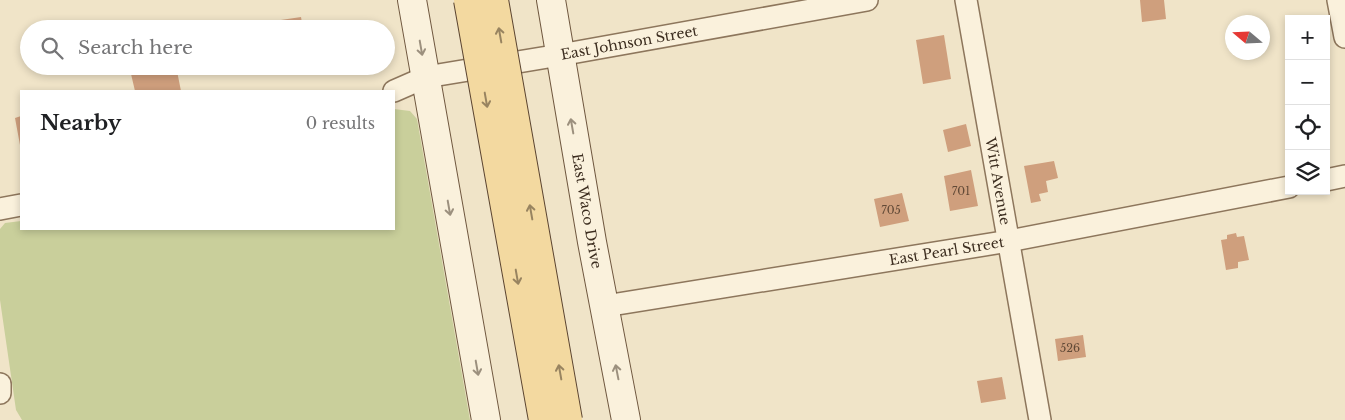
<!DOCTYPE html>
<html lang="en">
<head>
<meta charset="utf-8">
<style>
  :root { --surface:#fff; --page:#f2f2f2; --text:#202124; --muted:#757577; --line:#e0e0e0 }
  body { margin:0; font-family:"Libre Baskerville",serif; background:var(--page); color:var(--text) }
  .controls { position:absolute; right:15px; top:15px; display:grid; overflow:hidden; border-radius:0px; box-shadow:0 2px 8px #0003 }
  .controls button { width:45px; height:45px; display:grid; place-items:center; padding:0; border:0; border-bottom:1px solid var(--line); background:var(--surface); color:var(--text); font:25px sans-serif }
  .compass { position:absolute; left:1225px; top:15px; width:45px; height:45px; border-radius:50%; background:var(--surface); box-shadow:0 2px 8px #0003; rotate:289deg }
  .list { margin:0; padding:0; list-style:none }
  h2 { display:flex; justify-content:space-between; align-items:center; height:65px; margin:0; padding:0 20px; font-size:21px }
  h2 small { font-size:16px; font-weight:400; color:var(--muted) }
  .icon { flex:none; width:28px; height:28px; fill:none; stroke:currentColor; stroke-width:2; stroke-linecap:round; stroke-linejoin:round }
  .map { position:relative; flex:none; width:1345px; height:420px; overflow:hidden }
  .search { position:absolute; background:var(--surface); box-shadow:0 2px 8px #0003; left:20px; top:20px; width:375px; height:55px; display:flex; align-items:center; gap:12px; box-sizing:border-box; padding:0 18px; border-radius:28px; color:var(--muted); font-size:19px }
  .panel { position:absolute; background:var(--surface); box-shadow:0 2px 8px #0003; left:20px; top:90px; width:375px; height:140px; border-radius:0px }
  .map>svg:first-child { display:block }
  .green { fill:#c9cf9b }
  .building { fill:#cf9f7d }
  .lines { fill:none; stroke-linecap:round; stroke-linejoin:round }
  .street-casing { stroke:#8d765c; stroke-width:24 }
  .secondary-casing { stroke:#6f573f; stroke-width:30 }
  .street { stroke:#faf1dc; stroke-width:21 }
  .secondary { stroke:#faf1dc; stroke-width:28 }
  .primary-bridge-casing { stroke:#5b4430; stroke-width:30; stroke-linecap:butt }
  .primary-bridge { stroke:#f3d9a0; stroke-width:28 }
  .oneway { stroke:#988460 }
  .oneway2 { stroke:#9c907e }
  .labels { text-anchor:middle; stroke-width:4; stroke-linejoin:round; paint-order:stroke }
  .number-label { font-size:11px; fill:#624a37 }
  .street-label { font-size:14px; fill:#3d2e20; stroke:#f7eed8 }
</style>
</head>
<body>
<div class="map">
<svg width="1345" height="420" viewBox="0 0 1345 420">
  <rect width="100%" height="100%" fill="#f0e4c8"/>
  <path class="green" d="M394,109l16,2 7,8 53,301h-448l-6,-10 -16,-110v-71l5,-6 16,-2v8h373z"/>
  <path class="building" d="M1140,0h24l2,19 -24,3z
    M301,17l2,12h-77v-1z
    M944,35l7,44 -28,5 -7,-44z
    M150,66h26l5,25h-46l-4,-17 19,-4z
    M226,66h29v1l-28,5z
    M21,116v29h-1l-5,-27z
    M966,124l5,22 -23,6 -5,-22z
    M1054,161l4,17 -12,3 2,11 -9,2 2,7 -10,2 -7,-37z
    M971,170l7,36 -28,5 -6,-35z
    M902,193l7,28 -29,6 -6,-28z
    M1236,233l1,4 7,-1 5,24 -11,2v6l-12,2 -5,-30 6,-1v-4z
    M1083,335l3,22 -28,4 -3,-22z
    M1002,377l4,22 -25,4 -4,-22z"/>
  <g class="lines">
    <g class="street-casing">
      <g id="street">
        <path id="s1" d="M966,0l74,420"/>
        <path d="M1338,0l7,37"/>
        <path id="s2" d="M394,91l32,-14 134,-22 307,-55"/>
        <path d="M1326,180l19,-4"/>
        <path d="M0,209l21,-4"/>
        <path id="s3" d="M605,306l404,-65 280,-54"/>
        <path d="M0,384v9"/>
      </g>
    </g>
    <g class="secondary-casing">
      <g id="secondary">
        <path d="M412,0l74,420"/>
        <path id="s4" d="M551,0l41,242 34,178"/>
      </g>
    </g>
    <use href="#street" class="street"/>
    <use href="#secondary" class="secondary"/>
    <g class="primary-bridge-casing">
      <path id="primary-bridge" d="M468,0l75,420
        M494,0l74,420"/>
    </g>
    <use href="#primary-bridge" class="primary-bridge"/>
  </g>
  <defs><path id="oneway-shaft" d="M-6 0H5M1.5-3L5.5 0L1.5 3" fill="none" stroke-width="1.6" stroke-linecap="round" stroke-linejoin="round" transform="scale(1.25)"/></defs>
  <g class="oneway">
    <use href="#oneway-shaft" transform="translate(500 35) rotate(-100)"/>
    <use href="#oneway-shaft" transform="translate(486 100) rotate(80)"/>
    <use href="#oneway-shaft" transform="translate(531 212) rotate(-100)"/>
    <use href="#oneway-shaft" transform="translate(517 277) rotate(80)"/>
    <use href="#oneway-shaft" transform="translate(560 372) rotate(-100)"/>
  </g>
  <g class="oneway2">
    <use href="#oneway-shaft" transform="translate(421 48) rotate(80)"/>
    <use href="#oneway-shaft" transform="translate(572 126) rotate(-100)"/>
    <use href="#oneway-shaft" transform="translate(449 208) rotate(80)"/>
    <use href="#oneway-shaft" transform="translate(477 368) rotate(80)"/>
    <use href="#oneway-shaft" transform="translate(617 372) rotate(-101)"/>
  </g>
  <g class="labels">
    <g class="number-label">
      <text x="961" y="195">701</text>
      <text x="891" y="214">705</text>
      <text x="1070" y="352">526</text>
    </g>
    <g class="street-label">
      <text dy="5" stroke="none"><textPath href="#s2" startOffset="241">East Johnson Street</textPath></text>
      <text dy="5" stroke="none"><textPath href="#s1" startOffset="184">Witt Avenue</textPath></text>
      <text dy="5" stroke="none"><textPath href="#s4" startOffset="214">East Waco Drive</textPath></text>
      <text dy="5" stroke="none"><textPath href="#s3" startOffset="346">East Pearl Street</textPath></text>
    </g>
  </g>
</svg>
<div class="controls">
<button>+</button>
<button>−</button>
<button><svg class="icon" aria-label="locate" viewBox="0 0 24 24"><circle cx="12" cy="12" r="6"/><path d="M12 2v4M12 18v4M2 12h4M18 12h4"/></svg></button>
<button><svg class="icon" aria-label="layers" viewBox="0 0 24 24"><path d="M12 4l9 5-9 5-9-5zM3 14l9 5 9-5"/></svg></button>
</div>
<svg class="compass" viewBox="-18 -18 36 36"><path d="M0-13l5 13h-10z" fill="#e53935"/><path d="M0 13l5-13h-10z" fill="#757577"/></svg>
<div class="search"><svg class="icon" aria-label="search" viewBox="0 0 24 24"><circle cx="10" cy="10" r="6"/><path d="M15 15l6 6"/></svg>Search here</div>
<section class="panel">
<h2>Nearby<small>0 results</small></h2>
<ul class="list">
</ul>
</section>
</div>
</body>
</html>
